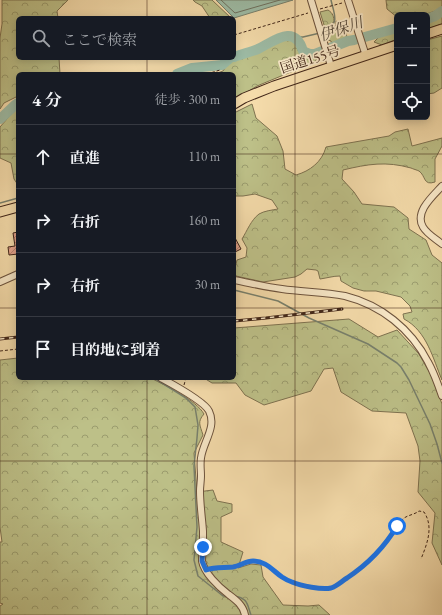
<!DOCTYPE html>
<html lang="ja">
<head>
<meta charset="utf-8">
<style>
  :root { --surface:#171b24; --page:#242831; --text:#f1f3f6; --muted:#9ea1a6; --line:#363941 }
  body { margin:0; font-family:"EB Garamond","Noto Serif JP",serif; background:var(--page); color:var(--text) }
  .controls { position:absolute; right:12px; top:12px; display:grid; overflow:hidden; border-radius:6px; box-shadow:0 2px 10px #0003 }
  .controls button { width:36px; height:36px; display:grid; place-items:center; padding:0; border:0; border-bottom:1px solid var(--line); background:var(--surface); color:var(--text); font:20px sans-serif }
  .stop { position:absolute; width:12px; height:12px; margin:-9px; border:3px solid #1a73e8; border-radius:50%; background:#fff }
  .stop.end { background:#1a73e8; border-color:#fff; box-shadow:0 1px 4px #0008 }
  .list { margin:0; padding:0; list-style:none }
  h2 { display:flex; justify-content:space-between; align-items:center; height:52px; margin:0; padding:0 16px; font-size:17px }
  h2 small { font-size:13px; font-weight:400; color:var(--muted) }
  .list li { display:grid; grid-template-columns:26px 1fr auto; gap:12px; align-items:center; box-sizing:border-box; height:64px; padding:0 16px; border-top:1px solid var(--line) }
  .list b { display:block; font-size:15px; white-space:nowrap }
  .list em { font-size:13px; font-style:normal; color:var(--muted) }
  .icon { flex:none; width:22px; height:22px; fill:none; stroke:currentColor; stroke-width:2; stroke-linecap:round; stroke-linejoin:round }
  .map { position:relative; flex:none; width:442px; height:615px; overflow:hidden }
  .search { position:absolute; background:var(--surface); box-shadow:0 2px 10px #0003; left:16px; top:16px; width:220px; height:44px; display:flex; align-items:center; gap:10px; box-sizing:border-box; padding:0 14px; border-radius:6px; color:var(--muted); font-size:15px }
  .panel { position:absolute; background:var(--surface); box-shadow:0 2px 10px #0003; left:16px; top:72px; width:220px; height:308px; border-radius:6px }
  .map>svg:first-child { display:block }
  .forest { fill:url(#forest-crowns); stroke:#7e7250 }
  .water { fill:#9dbca6; stroke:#78806d }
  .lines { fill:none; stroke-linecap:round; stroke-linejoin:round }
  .shore { stroke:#6e705f; stroke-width:1 }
  .stream { stroke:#78806d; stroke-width:1.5 }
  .river { stroke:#9dbca6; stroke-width:10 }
  .building { fill:url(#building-hatch); stroke:#402518 }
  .minor-casing { stroke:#6d533d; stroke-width:8 }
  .highway-casing { stroke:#402518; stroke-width:11 }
  .path { stroke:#402518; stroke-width:1; stroke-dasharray:3 2; stroke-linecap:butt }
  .minor { stroke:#f8e8c8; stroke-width:6 }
  .highway { stroke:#f5dcab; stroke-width:9 }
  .rail-casing { stroke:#402518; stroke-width:3 }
  .rail { stroke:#f8e8c8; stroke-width:1.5; stroke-dasharray:4.5; stroke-linecap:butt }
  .route { stroke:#1a73e8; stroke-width:5 }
  .grid { fill:none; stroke:#402518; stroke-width:1; stroke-opacity:0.55 }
  .labels { text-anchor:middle; stroke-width:3.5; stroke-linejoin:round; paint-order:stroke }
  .street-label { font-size:14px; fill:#402518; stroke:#f8e8c8 }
  .water-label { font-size:15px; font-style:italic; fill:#574b3c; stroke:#f8e8c8 }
</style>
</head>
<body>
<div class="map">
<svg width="442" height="615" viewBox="0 0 442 615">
  <defs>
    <pattern id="forest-crowns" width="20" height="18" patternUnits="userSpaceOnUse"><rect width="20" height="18" fill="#bdc088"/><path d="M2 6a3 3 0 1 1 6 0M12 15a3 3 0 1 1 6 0" fill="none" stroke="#9b9c6e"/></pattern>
    <pattern id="building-hatch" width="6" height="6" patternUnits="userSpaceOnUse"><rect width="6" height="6" fill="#eaa78e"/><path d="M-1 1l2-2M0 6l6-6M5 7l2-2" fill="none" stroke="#bf8873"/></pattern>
  </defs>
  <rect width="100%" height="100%" fill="#f5dcab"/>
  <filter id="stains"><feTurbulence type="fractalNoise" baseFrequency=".005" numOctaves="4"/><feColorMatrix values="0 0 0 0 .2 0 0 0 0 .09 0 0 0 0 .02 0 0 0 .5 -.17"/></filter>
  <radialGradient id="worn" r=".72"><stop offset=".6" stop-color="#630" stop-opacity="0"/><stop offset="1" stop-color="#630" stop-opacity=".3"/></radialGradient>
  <path class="forest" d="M2,0h66l-11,11 1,7h-40v40h41l1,16h-42v22l-14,7 -4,6v-71l2,-14z
    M193,0h19l19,18h-21l-8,-12 -7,-4z
    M386,0h56v9l-19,6h-26v2l-10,-8z
    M328,10c5,3 6,7 6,12l-9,6 -5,-16z
    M442,14v10l-15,5v-8l10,-3z
    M336,21c8,4 9,11 12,18l-16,6 -1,-4 -3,-1 -2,-7 10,-8z
    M397,29v10l-15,6 -8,-3 9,-9z
    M442,36v52l-8,5 -7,1v-54z
    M285,39c2,0 5,-1 7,0 8,2 8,13 16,16 2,1 7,1 10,1l-3,6 -58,24 -23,14v-26h-19l8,-3 7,-11 16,-4z
    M252,104l4,14 21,18 6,15 2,18 11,6c14,-4 26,-13 30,-28l63,-11 6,-4 13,-3 4,17 30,-8v8l-7,13v23c-12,4 -9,-6 -16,-11 -2,-1 -6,-2 -8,-3 -25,-7 -43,-4 -68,2l-1,9 12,13 8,12 32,3 14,11 1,11 17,11 6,15 10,8v117c-9,-21 -15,-49 -38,-61l-1,-5 9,-2 -2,-6 -9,-9 -25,-6h-12l-11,-3 -12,-7 -1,-5c-7,0 -13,2 -20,3l-2,-8 -2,-1 -9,-1 -6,5 -6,3 -32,5 -27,-6 -2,-4 3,-12 9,-3 1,-9 -5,-9c5,-8 9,-19 17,-25 5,-3 13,-4 19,-5l-6,-9 -17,-6 -12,2h-9v-83z
    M18,109v76l-4,-6 -3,-16 -11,-5v-31l13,-15z
    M349,319l29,18 19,-7 22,24 12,21 11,29v161l-10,-22 3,-30 -17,-21 2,-31 -2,-15 -12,-33 -34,-2 -31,-19 -8,-24 -9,1 -13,22 -47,14 -19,-10 -9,-12h-24l-8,-5h30v-50z
    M18,358v20h133c15,8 45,22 53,36 -7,8 -4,11 -1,21l-9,18 3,39 16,-2 4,11 15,3v8l-11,5v25l22,10 -5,16 13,-4 10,1 2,12 20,28 25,1 11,-1 11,10h-330v-9l3,-2 -3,-1v-61h2l-2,-15v-167z"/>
  <path class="water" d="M216,0h77l-59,18z"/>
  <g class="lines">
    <path class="shore" d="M221,0l14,13 45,-13"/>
    <path class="stream" d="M323,31c18,-6 11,-17 8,-31
      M293,37h10l17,-4
      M0,203l18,-5
      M234,290l44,11 31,17 59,26 29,19 4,4 8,13 21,44 7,20 5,19
      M154,378l32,20 9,9 3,18 -1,13 -3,28 3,61 -3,33 4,16 25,20h3
      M234,596c14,2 13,8 17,19"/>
    <path class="river" d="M427,19l8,-3 7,-5
      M234,57c8,-3 16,-5 24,-8 16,-8 37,-26 45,2l7,3h5l33,-13 6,-1 43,-12
      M177,74l15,-6 30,-3 8,-7
      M0,119l15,-14 3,-2"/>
  </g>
  <path class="building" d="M18,232v22l-9,1 -1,-8 7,-1 -2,-13z
    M234,236l7,13 -6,3 -1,-2z"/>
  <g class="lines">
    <g class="minor-casing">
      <path id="minor" d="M311,0l20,66
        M348,0l18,56
        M442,186c-9,10 -28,26 -19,41 4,7 13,12 19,17
        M234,280c16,3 32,7 48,9 21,3 42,3 63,7 36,9 66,33 83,66 6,11 10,22 14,34
        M0,282l18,-8
        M161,378c11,6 43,23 48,33 8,16 -6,31 -8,47 -1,6 0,12 0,18 0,5 -1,10 -1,15 0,13 2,26 3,40 0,5 0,10 0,15 0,5 -1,10 -1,15 2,12 17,26 26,33 8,6 15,11 17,21"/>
    </g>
    <g class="highway-casing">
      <path id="highway" d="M427,34l15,-5
        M234,104l10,-6 30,-12 123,-41
        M0,212l18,-5"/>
    </g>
    <path class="path" d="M320,9l22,-6
      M234,35l74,-22
      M207,74l13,-4
      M0,351l18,-2
      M184,385l2,-7
      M212,568c7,-1 14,0 21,-1 7,-1 13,-6 20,-6 13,0 20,9 29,16 12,8 41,16 55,8 17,-9 41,-30 52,-46 5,-6 8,-15 14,-20 4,-4 11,-4 16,-8l5,1c10,15 3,32 -3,47"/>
    <use href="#minor" class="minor"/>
    <use href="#highway" class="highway"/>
    <g class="rail-casing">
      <path id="rail" d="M234,321l32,-3 76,-9
        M0,339l18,-2"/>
    </g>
    <use href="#rail" class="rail"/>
  </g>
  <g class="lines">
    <path class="route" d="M203,547l-1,14 4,9c9,-3 18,-2 27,-3 7,-1 13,-6 20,-6 13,0 19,9 29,16 3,2 7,4 10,5 9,4 30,8 39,6 6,-2 11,-7 16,-10 21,-14 37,-30 50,-52"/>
  </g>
  <path class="grid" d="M147,0v18M295,0v615M147,58v16M0,154h18M234,154h208M0,308h18M234,308h208M147,378v237M0,461h442"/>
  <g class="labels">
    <g class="street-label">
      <text transform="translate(310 59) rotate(-18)" y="5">国道155号</text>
    </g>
    <g class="water-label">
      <text transform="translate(341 29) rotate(-19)" y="5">伊保川</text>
    </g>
  </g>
  <rect width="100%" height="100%" filter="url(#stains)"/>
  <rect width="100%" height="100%" fill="url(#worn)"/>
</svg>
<div class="controls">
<button>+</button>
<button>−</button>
<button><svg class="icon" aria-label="locate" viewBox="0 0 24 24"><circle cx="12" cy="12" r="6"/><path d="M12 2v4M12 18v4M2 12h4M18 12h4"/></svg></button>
</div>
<div class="stop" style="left:397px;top:526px"></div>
<div class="stop end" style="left:203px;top:547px"></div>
<div class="search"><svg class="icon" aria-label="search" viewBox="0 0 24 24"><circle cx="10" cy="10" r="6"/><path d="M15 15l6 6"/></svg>ここで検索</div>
<section class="panel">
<h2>4 分<small>徒歩 · 300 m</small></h2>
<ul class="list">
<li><svg class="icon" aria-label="ahead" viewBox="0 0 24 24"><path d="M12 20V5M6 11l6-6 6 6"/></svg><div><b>直進</b></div><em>110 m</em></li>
<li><svg class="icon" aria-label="right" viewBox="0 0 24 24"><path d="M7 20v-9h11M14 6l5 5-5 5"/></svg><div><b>右折</b></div><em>160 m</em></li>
<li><svg class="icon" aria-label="right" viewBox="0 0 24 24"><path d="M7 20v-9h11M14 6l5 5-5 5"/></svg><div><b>右折</b></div><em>30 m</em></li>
<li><svg class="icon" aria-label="arrive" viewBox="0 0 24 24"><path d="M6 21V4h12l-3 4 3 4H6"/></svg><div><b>目的地に到着</b></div></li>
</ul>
</section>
</div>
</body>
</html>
